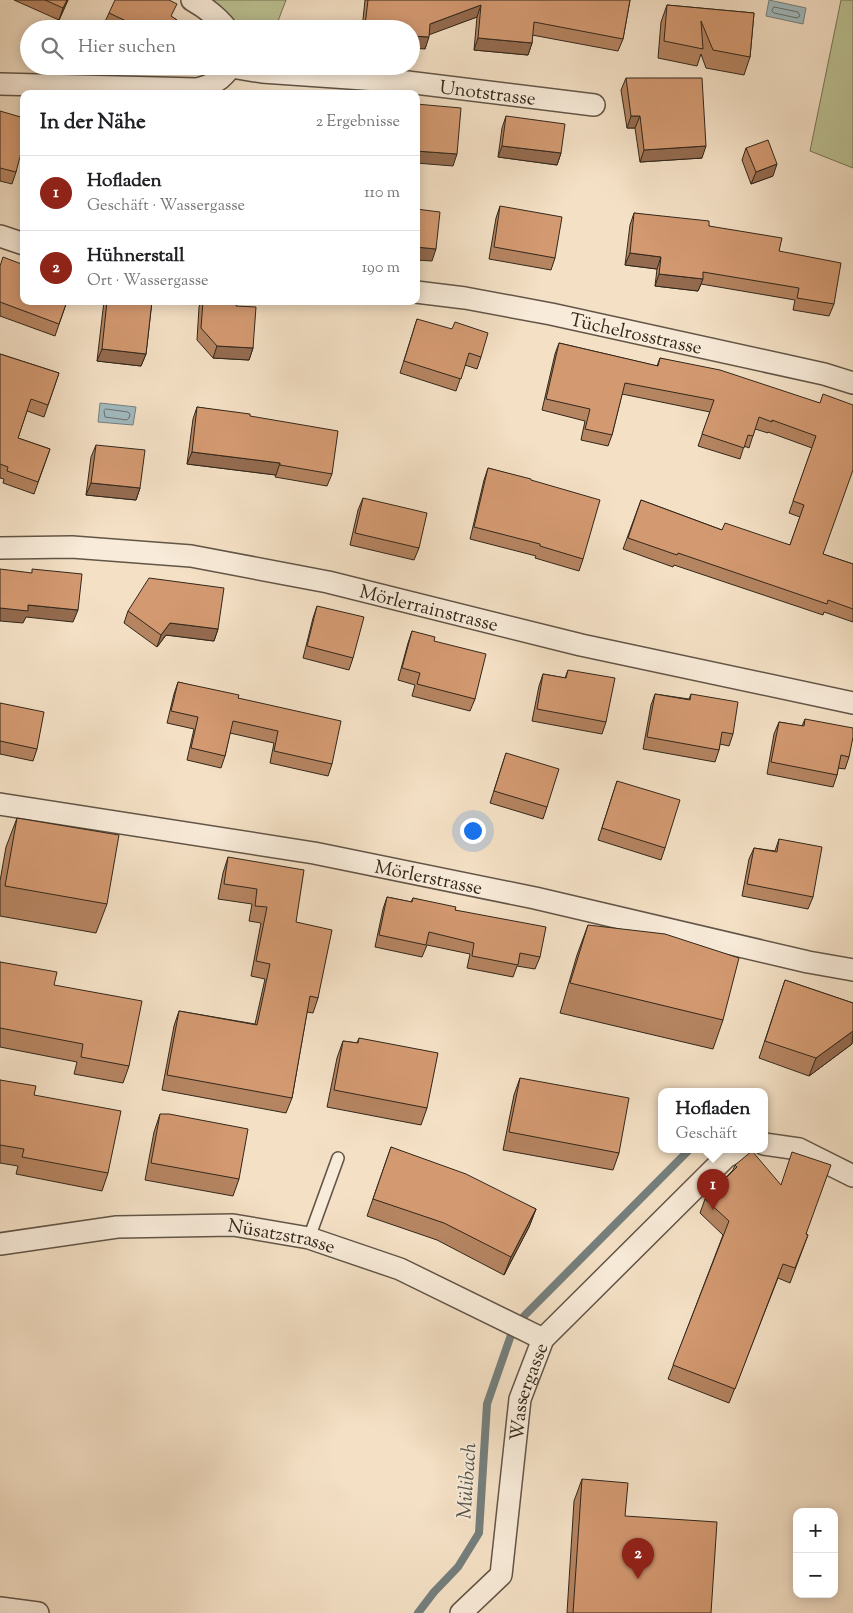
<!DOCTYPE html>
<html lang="de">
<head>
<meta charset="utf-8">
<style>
  :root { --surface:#fff; --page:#f2f2f2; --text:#202124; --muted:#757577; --line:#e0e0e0; --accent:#8f2418 }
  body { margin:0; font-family:"Sorts Mill Goudy",serif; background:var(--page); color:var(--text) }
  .controls { position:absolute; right:15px; bottom:15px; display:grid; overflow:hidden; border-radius:10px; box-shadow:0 2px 12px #0003 }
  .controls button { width:45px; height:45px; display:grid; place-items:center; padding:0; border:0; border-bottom:1px solid var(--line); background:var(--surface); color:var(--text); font:25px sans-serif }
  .you { position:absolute; left:472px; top:830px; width:18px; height:18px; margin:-12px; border:4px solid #fff; border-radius:50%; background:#1a73e8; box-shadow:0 0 0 8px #1a73e833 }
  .badge { display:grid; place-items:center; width:32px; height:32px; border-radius:50%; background:var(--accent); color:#fff; font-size:16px; font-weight:700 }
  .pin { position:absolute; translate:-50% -41px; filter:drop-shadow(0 1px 2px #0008) }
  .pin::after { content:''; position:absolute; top:26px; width:18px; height:15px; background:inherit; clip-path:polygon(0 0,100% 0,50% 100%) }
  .popup { position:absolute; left:658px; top:1088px; width:110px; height:65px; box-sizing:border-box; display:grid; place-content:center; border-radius:10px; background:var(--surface); filter:drop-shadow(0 1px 4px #0005); font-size:16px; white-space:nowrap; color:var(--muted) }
  .popup b { font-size:19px; color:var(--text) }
  .popup::after { content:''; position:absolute; left:50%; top:100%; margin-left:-10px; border:10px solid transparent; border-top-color:var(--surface) }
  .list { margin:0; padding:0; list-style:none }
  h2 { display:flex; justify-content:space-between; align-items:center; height:65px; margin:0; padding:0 20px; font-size:21px }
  h2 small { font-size:16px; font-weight:400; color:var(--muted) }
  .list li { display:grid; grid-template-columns:32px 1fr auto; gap:15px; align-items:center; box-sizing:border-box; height:75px; padding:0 20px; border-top:1px solid var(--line) }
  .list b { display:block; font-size:19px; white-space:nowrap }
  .list p { margin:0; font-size:16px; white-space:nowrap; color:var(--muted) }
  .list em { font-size:16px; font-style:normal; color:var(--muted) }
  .icon { flex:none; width:28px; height:28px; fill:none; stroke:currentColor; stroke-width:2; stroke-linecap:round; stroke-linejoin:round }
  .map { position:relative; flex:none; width:853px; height:1613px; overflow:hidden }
  .search { position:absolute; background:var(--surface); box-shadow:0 2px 12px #0003; left:20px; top:20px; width:400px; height:55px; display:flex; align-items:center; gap:12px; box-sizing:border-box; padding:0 18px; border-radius:28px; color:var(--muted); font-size:19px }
  .panel { position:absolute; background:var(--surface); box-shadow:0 2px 12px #0003; left:20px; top:90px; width:400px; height:215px; border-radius:10px }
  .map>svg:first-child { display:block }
  .green { fill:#bcc294; stroke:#777458 }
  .water { fill:#a1babf; stroke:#757f7d }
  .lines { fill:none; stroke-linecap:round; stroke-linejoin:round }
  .shore { stroke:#6a706d; stroke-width:1 }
  .stream { stroke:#757f7d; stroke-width:8 }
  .lane-casing { stroke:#625546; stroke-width:14 }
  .street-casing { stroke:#625546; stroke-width:24 }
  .lane { stroke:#f8ebd9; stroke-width:11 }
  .street { stroke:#f8ebd9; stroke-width:21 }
  .wall { fill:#b58461; stroke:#32271b }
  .shaded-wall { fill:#946b4f; stroke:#32271b }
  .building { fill:#d39971; stroke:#32271b }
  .labels { text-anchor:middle; stroke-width:4; stroke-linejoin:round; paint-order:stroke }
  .street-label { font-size:19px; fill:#32271b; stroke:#f8ebd9 }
  .water-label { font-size:20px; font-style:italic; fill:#53534c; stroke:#f8ebd9 }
</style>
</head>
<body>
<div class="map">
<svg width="853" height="1613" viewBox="0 0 853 1613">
  <rect width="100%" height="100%" fill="#f4e0c5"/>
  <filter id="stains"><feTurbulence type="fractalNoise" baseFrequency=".004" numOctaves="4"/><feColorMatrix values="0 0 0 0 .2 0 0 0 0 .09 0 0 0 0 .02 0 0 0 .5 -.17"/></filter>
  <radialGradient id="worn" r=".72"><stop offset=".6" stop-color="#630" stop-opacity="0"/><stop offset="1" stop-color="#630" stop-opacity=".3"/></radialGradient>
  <path class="green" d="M206,0h80l-11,29h-35z
    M841,0h12v168l-43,-17z"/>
  <path class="water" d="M769,0l37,8 -3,16 -37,-8z
    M100,403l36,4 -3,18 -35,-3z"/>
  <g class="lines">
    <path class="shore" d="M774,7l24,5 2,4 -3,2 -23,-5 -2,-2z
      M106,409l22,3 2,2 -1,4 -2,2 -22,-3 -1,-6z"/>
    <path class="stream" d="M524,1316l166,-167
      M418,1613l16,-21 24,-25 21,-34 8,-129 24,-69"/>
    <g class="lane-casing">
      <path id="lane" d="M309,1238l29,-80"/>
    </g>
    <g class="street-casing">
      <g id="street">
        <path d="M192,0c14,8 25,16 35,29"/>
        <path id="s1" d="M231,67l31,5 145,10 187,23"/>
        <path d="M0,84l197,5c15,-4 25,-9 34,-23"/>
        <path d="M0,236l24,8"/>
        <path id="s2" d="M416,292l49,6 86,16 273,60 29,9"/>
        <path id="s3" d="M0,548l72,-1 119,9 137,26 253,63 272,58"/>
        <path id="s4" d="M0,804l314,49 221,45 273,64 45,8"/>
        <path d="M764,1144l35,5 54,27"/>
        <path id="s5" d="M0,1244l117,-17 116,-2 76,13 91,31 143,70"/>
        <path d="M0,1608l38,5"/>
        <path id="s6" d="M461,1613l40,-38 19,-176 23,-60 183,-182 15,-8"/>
      </g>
    </g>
    <use href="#lane" class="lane"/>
    <use href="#street" class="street"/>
  </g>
  <path class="wall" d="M14,0h54l-9,20z
    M365,0h265l-7,39 -5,12 -86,-16v8l-4,12 -54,-5 3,-33 -48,17 -4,15 -14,-20h-49z
    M667,5l87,8 -4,44 -6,18 -38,-7 -5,-14 -4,12 -39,-8 3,-36z
    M109,13l63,4 5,3 -3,9h-61l-9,-5z
    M626,78l76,80 -62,4 -5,-34h-8l-6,-38z
    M0,111l16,61 -4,12 -12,-3z
    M506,116l55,37 -4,12 -59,-8 4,-29z
    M746,148l27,28 -22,8 -9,-24z
    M500,206l55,52 -4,12 -62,-11 7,-41z
    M634,213l75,13 70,25 55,53 -5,12 -36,-6 2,-10 -94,-16 -3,7 -43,-5 2,-17 -32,-4 5,-40z
    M0,266l24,35 42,3 -11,32 -55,-20z
    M104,301h48l-6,53 -5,12 -44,-5z
    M201,301h36l-1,5 17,42 -4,12 -36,-2 -16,-18 2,-33z
    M417,319l64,38 -4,12 -12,-4 -9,26 -56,-18z
    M559,343l98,23 3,-8 159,45 4,151 30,10v58l-29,-10 -1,3 -149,-50 -1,2 -50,-18 18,-49 81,30 68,15 10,-28 -11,-4 23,-65 -44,-16v1l-13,-4 -6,19 -5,-2 -4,13 -42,-13 12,-34 -88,-18 -10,41 -4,11 -27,-6 4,-19 -43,-11 13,-56z
    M0,354l59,19 -15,44 -17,-6 -9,27 32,11 -16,45 -31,-11 1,-4 -4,-1z
    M197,407l53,9 82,58 -5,12 -52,-9 1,-2 -89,-11 6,-45z
    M96,445l44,43 -4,12 -50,-5 5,-38z
    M488,468l43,12 52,79 -4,12 -44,-13 1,-2 -66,-17 14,-59z
    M363,498l56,50 -5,12 -64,-15 8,-35z
    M317,606l36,52 -4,12 -46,-12 10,-40z
    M128,611l90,18 -4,12 -48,-6 -9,12 -33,-24z
    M412,631l22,10 41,58 -5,12 -58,-15 3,-11 -17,-5 10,-37z
    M568,670l38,52 -4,12 -70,-13 7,-35 4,-12 22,4z
    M178,682l60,16 94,66 -4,12 -58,-13 4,-20 -44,-10 -5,23 -4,12 -34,-8 7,-31 -27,-6 7,-29z
    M655,694l34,5 2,-5 42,40 -4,12 -9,-2 -1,6 -4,12 -72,-13 8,-44z
    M0,703l37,46 -4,12 -33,-7z
    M805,719l44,38 -4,12 -7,-1 -1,7 -4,12 -66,-13 7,-40 5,-12 23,4z
    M506,753l41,54 -4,12 -53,-16z
    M617,781l48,67 -4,12 -63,-20z
    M17,818l90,86 -11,29 -96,-17v-35l6,-34z
    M779,839l34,58 -5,12 -66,-13 7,-37 5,-11 21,3z
    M228,857l68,65 22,76 -5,15 -6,-1 -15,86 -6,15 -124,-23 12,-64 5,-15 76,13 10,-45 -14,-3 10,-53 -12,-2 3,-17 -34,-5 5,-26z
    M387,897l24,5 2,-4 42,12 85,47 -5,12 -18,-3 -4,11 -46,-9 3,-14 -43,-9 -5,12 -47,-10 8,-38z
    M588,925l135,95 -10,29 -153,-36 17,-58z
    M0,962l54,23 75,81 -6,17 -49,-9 3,-12 -77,-15z
    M785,980l68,23 -1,41 -43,32 -50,-18z
    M359,1038l68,70 -6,17 -94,-18 10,-49 6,-17 14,2z
    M520,1078l99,75 -6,17 -110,-20 11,-55z
    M0,1080l34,15 74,78 -6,18 -86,-17 2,-8 -18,-3z
    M160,1114l79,65 -6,17 -88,-16 9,-48z
    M391,1147l145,62 -7,18 -25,48 -67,-35 -70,-24z
    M735,1165l73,70 -18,48 -12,-5 -49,125 -61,-24 55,-144 -23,-22 5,-14 28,-29z
    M582,1479l43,37 86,97h-144l7,-112z"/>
  <path class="shaded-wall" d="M67,0h1l-9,20 4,-12z
    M481,5l-4,12 -51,19 4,-12z
    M365,25l34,4h-35z
    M411,36l18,1 -4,12 -14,-1z
    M478,38l54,5 -4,12 -54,-5z
    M631,116h9l-5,12h-8z
    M502,146l59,7 -4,12 -59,-8z
    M706,146l-4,12 -62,4 4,-12z
    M416,151l41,3 -4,12 -37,-3z
    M777,164l-4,12 -22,8 5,-12z
    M416,247l20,2 -4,12 -16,-1z
    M630,253l31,4 -4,12 -32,-4z
    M659,274l44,5 -5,12 -43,-5z
    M217,346l36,2 -4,12 -36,-2z
    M102,349l44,5 -5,12 -44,-5z
    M192,452l88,11 -4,12 -89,-11z
    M91,483l49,5 -4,12 -50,-5z
    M28,605l50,5 -5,12 -47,-5 -3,6 -23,-2v-13z
    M170,623l48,6 -4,12 -48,-6 -9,12 4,-12z
    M853,1031l-1,13 -43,32 7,-18z
    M536,1209l-7,18 -25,48 7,-18z"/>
  <path class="building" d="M45,0h22l-4,8z
    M115,0h54l8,4 -6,12 6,4 -4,9h-35l1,-2 -30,-14z
    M368,0h262l-7,39 -89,-17 -2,21 -54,-5 3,-33 -51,19 -1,13 -18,-1v-7h-12l-34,-4z
    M667,5l87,8 -4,44 -37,-7 -12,-29 2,28 -39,-8z
    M626,78h76l4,68 -62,4 -4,-34h-9z
    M416,104l45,4 -4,46 -41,-3z
    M0,111l24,7v24l-8,30 -16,-4z
    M506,116l59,8 -4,29 -59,-7z
    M768,140l9,24 -21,8 -10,-24z
    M500,206l62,11 -7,41 -61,-11z
    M416,209l24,3 -4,37 -20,-2z
    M634,213l75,8v5l73,12 -3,13 62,12 -7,41 -37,-6 2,-10 -96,-16v7l-44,-5 2,-17 -31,-4z
    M3,257l21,8v36h36l6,3 -7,20 -59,-22v-36z
    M107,301h45l-6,53 -44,-5z
    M203,301h34l-1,5 20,1 -3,41 -36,-2 -16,-18z
    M417,319l35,10 3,-7 33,11 -7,24 -12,-4 -8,26 -57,-18z
    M559,343l99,23 2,-8 60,12 100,33 3,-9 30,11v65l-30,84 30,10v45l-25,-9 -1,4 -149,-51 -1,2 -49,-17 13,-38 81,30 3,-7 65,22 14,-40 -11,-4 23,-65 -44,-16v2l-13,-5 -6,19 -5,-1 -4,13 -42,-14 12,-34 -89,-17 -13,52 -27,-6 5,-20 -44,-10z
    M0,354l59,19 -11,32 -17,-6 -13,39 32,11 -12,33 -31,-11 1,-4 -8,-3z
    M197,407l53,7v2l88,15 -6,43 -52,-9v-2l-88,-11z
    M96,445l49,5 -5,38 -49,-5z
    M488,468l43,11v1l69,20 -17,59 -43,-13v-2l-66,-17z
    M363,498l64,15 -8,35 -64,-15z
    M0,569l32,4v-4l50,5 -4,36 -50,-5v6l-28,-3z
    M149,578l75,10 -6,41 -48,-6 -9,12 -33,-24z
    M317,606l47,11 -11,41 -46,-12z
    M412,631l23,6 -1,4 52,13 -11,45 -58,-15 3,-11 -18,-5z
    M568,670l47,8 -9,44 -69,-13 6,-35 23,4z
    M178,682l61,13 -1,3 103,23 -9,43 -58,-13 4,-20 -45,-10 -8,35 -34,-8 7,-31 -27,-6z
    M655,694l35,6 1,-6 47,8 -5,32 -11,-2 -3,18 -72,-13z
    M0,703l44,9 -7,37 -37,-8z
    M805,719l48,9v9l-4,20 -8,-2 -4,20 -66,-13 8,-40 25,4z
    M506,753l53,16 -12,38 -53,-16z
    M617,781l63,19 -15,48 -63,-20z
    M17,818l102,17 -12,69 -102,-18z
    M779,839l43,8 -9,50 -66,-13 7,-36 23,4z
    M228,857l76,13 -8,52 36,8 -14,68 -8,-2 -18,102 -125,-23 12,-64 78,14 13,-61 -14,-3 11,-54 -12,-1 2,-17 -33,-5z
    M387,897l25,5 1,-4 43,9 -1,3 91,17 -6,30 -20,-4 -2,12 -46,-9 2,-13 -45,-11 -3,13 -47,-10z
    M588,925l77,9 74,24 -16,62 -153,-37z
    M0,962l57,10 -3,13 88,16 -13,65 -48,-9 2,-13 -83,-16z
    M785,980l68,23v28l-37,27 -51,-17z
    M359,1038l79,15 -11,55 -93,-18 9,-49 15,2z
    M520,1078l109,20 -10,55 -110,-21z
    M0,1080l36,6 -2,9 87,16 -13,62 -86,-16 2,-8 -24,-4z
    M160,1114h9l79,15 -9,50 -88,-16z
    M391,1147l75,27 70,35 -25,48 -67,-34 -71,-24z
    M752,1151l29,34 11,-33 39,13 -25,69 2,1 -13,33 -12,-4 -48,125 -62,-24 56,-144 -24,-22 32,-32 -2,-2z
    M582,1479l46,4 -3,33 92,6 -6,91h-138z"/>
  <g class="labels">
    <g class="street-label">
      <text dy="7" stroke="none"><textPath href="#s1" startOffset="258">Unotstrasse</textPath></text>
      <text dy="7" stroke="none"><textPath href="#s2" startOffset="224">Tüchelrosstrasse</textPath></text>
      <text dy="7" stroke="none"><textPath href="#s3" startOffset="435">Mörlerrainstrasse</textPath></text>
      <text dy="7" stroke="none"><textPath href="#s4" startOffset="435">Mörlerstrasse</textPath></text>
      <text dy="7" stroke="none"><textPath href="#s5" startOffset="284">Nüsatzstrasse</textPath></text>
      <text dy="7" stroke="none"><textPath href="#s6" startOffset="241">Wassergasse</textPath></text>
    </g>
    <g class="water-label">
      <text transform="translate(466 1481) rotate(-86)" y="7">Mülibach</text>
    </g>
  </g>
  <rect width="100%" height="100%" filter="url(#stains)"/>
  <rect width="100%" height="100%" fill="url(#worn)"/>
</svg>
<div class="controls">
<button>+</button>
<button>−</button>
</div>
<div class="you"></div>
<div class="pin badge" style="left:713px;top:1210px">1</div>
<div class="popup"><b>Hofladen</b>Geschäft</div>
<div class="pin badge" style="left:638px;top:1579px">2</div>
<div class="search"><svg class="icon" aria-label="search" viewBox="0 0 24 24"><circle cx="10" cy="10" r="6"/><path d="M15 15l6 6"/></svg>Hier suchen</div>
<section class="panel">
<h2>In der Nähe<small>2 Ergebnisse</small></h2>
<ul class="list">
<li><span class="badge">1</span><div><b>Hofladen</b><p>Geschäft · Wassergasse</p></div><em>110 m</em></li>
<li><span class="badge">2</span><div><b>Hühnerstall</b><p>Ort · Wassergasse</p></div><em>190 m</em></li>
</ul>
</section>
</div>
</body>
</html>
